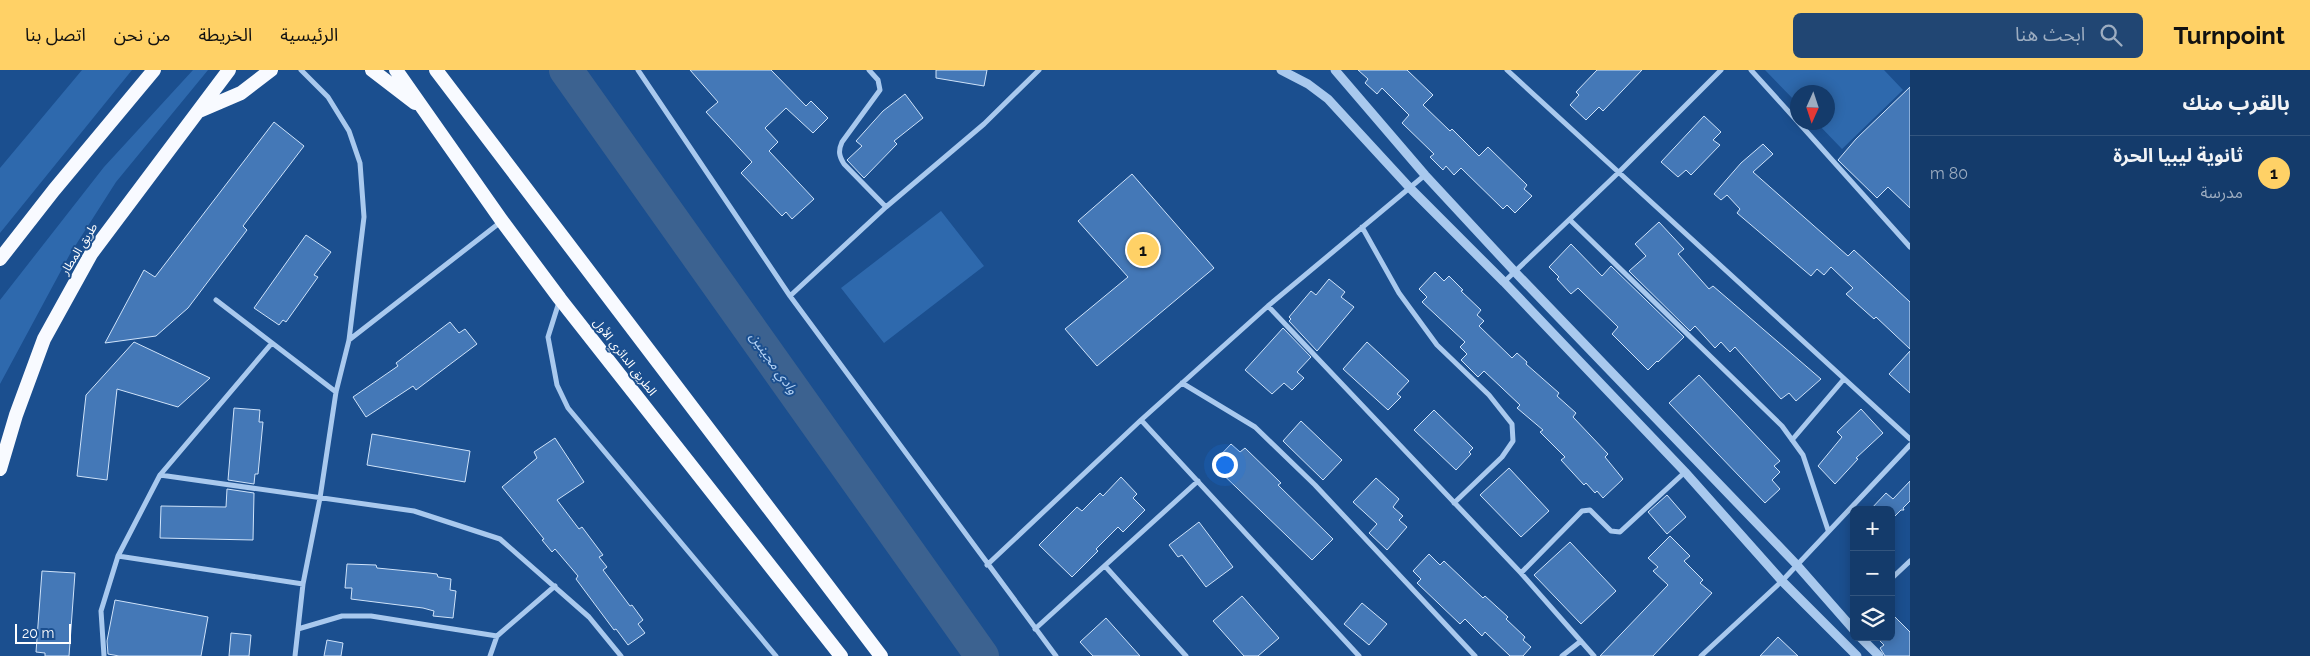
<!DOCTYPE html>
<html lang="ar">
<head>
<meta charset="utf-8">
<style>
  :root { --surface:#143b6b; --page:#214673; --text:#f1f3f6; --muted:#9dadc1; --line:#33557e; --accent:#ffd166 }
  body { margin:0; font-family:Raleway,"Noto Sans Arabic",sans-serif; background:var(--page); color:var(--text); direction:rtl }
  .controls { position:absolute; right:15px; bottom:15px; display:grid; overflow:hidden; border-radius:8px; box-shadow:0 2px 12px #0003 }
  .controls button { width:45px; height:45px; display:grid; place-items:center; padding:0; border:0; border-bottom:1px solid var(--line); background:var(--surface); color:var(--text); font:25px sans-serif }
  .compass { position:absolute; left:1790px; top:15px; width:45px; height:45px; border-radius:50%; background:var(--surface); box-shadow:0 2px 12px #0003; rotate:183deg }
  .scale { position:absolute; left:15px; bottom:12px; width:56px; box-sizing:border-box; padding-left:5px; border:2px solid #fff; border-top:0; font-size:14px; line-height:18px; white-space:nowrap; color:#fff; -webkit-text-stroke:4px #1b4f8f; paint-order:stroke }
  .you { position:absolute; left:1224px; top:394px; width:18px; height:18px; margin:-12px; border:4px solid #fff; border-radius:50%; background:#1a73e8; box-shadow:0 0 0 8px #1a73e833 }
  .badge { display:grid; place-items:center; width:32px; height:32px; border-radius:50%; background:var(--accent); color:#111; font-size:16px; font-weight:700 }
  .pin { position:absolute; translate:-50% -50%; border:2px solid #fff; box-shadow:0 1px 5px #0006 }
  .list { margin:0; padding:0; list-style:none }
  h2 { display:flex; justify-content:space-between; align-items:center; height:65px; margin:0; padding:0 20px; font-size:21px }
  h2 small { font-size:16px; font-weight:400; color:var(--muted) }
  .list li { display:grid; grid-template-columns:32px 1fr auto; gap:15px; align-items:center; box-sizing:border-box; height:70px; padding:0 20px; border-top:1px solid var(--line) }
  .list b { display:block; font-size:19px; white-space:nowrap }
  .list p { margin:0; font-size:16px; white-space:nowrap; color:var(--muted) }
  .list em { font-size:16px; font-style:normal; color:var(--muted) }
  .icon { flex:none; width:28px; height:28px; fill:none; stroke:currentColor; stroke-width:2; stroke-linecap:round; stroke-linejoin:round }
  .map { position:relative; flex:none; width:1910px; height:586px; overflow:hidden; direction:ltr }
  header { display:flex; align-items:center; gap:30px; box-sizing:border-box; height:70px; padding:0 25px; background:var(--accent); color:#111 }
  header strong { font-size:24px }
  nav { display:flex; gap:28px; margin-inline-start:auto; font-size:18px }
  .search { width:350px; height:45px; background:var(--page); display:flex; align-items:center; gap:12px; box-sizing:border-box; padding:0 18px; border-radius:8px; color:var(--muted); font-size:19px }
  main { display:flex }
  aside { flex:1; background:var(--surface) }
  .map>svg:first-child { display:block }
  .green { fill:#2e69ad }
  .lines { fill:none; stroke-linecap:round; stroke-linejoin:round }
  .river { stroke:#3c6290; stroke-width:34 }
  .building { fill:#4478b7; stroke:#cfe3fa }
  .minor { stroke:#a9c9ee; stroke-width:5 }
  .tertiary { stroke:#a9c9ee; stroke-width:9 }
  .trunk { stroke:#f8faff; stroke-width:14 }
  .labels { text-anchor:middle; stroke-width:4; stroke-linejoin:round; paint-order:stroke }
  .street-label { font-size:12px; fill:#fff; stroke:#1b4f8f }
  .water-label { font-size:14px; font-style:italic; fill:#b5d3f5; stroke:#1b4f8f }
</style>
</head>
<body>
<header>
<strong>Turnpoint</strong>
<div class="search"><svg class="icon" aria-label="search" viewBox="0 0 24 24"><circle cx="10" cy="10" r="6"/><path d="M15 15l6 6"/></svg>ابحث هنا</div>
<nav><a>الرئيسية</a><a>الخريطة</a><a>من نحن</a><a>اتصل بنا</a></nav>
</header>
<main>
<aside>
<h2>بالقرب منك<small></small></h2>
<ul class="list">
<li><span class="badge">1</span><div><b>ثانوية ليبيا الحرة</b><p>مدرسة</p></div><em>80 m</em></li>
</ul>
</aside>
<div class="map">
<svg width="1910" height="586" viewBox="0 0 1910 586">
  <rect width="100%" height="100%" fill="#1b4f8f"/>
  <path class="green" d="M82,0h50l-132,163v-65z
    M193,0h15l-92,112 -46,72 -70,130v-84l104,-133z
    M1765,0h119l19,20 -61,59 -25,-26 11,-1v-30h-30l-1,11z
    M941,141l43,55 -100,77 -43,-55z"/>
  <g class="lines">
    <path class="river" d="M566,0l416,586"/>
  </g>
  <path class="building" d="M690,0h81l35,36 5,-5 17,17 -15,15 -27,-25 -21,20 13,14 -9,9 45,48 -22,20 -6,-7 -4,4 -41,-43 11,-11 -46,-50 12,-10z
    M936,0h51l-3,16 -48,-8z
    M1358,0h49l26,25 -10,10 27,26 2,-2 27,27 9,-9 39,38 -3,4 8,7 -17,17 -8,-8 -4,4 -42,-41 -7,7 -8,-9 -3,4 -13,-13 4,-3 -32,-31 7,-8 -27,-27 -5,6 -12,-11 3,-4z
    M1597,0h45l-39,41 -4,-4 -13,13 -16,-15 9,-10 -3,-3z
    M1910,17v121l-22,-21 -11,11 -39,-38 18,-21z
    M905,24l18,24 -29,23 3,3 -33,34 -17,-18 15,-14 -6,-5 27,-30z
    M1704,46l17,16 -8,8 7,5 -29,30 -5,-5 -8,7 -17,-15z
    M274,52l30,24 -61,80 4,4 -59,78 -32,28 -51,7 39,-73 11,7z
    M1763,74l10,10 -20,18 95,84 6,-6 56,52v47l-34,-32 -2,2 -28,-25 7,-6 -22,-21 -7,8 -7,-6 -6,7 -74,-63 3,-4 -13,-14 -6,5 -7,-6 27,-31z
    M1132,104l82,94 -117,98 -32,-37 63,-52 -50,-56z
    M1659,152l25,27 -6,5 31,35 4,-3 108,93 -25,22 -7,-8 -8,6 -46,-52 -5,5 -9,-10 -6,6 -20,-22 -5,5 -61,-60 17,-15 -11,-12z
    M306,165l25,17 -17,23 4,2 -32,45 -3,-2 -4,5 -25,-17z
    M1571,174l31,32 9,-10 73,71 -26,25 -1,-1 -9,9 -36,-36 6,-7 -40,-39 -7,6 -14,-15 2,-2 -10,-10z
    M1435,202l9,9 5,-5 14,14 -2,1 20,19 -4,5 7,6 -5,5 33,32 5,-5 10,9 -1,2 33,29 -2,3 19,17 -3,4 35,37 -3,3 18,22 -20,19 -6,-7 -2,2 -9,-10 -2,2 -23,-25 4,-3 -25,-25 3,-2 -26,-22 3,-3 -36,-34 -6,6 -17,-17 6,-6 -7,-7 5,-5 -43,-40 5,-5 -8,-8z
    M1329,209l16,13 -4,5 13,10 -37,44 -28,-30 2,-2 -2,-2 22,-26 5,4z
    M450,252l9,11 6,-4 12,15 -61,46 -3,-4 -47,31 -13,-20 45,-31 -2,-3z
    M1283,258l28,29 -14,15 7,6 -12,12 -8,-7 -12,11 -27,-24z
    M134,272l76,36 -32,29 -61,-18 -10,91 -30,-4 9,-81z
    M1367,272l42,39 -12,13 4,3 -13,13 -45,-41z
    M1910,281v42l-21,-19z
    M1699,305l81,86 -6,5 6,6 -8,8 8,9 -15,14 -96,-100z
    M234,338l26,2 -1,12h4l-5,52h-3l-1,10 -26,-4z
    M1861,339l22,24 -27,25 2,1 -23,25 -17,-18 24,-29 -5,-5z
    M1434,340l39,38 -4,4 2,2 -15,16 -42,-40z
    M1301,351l41,39 -19,20 -40,-39z
    M372,364l98,17 -5,31 -98,-17z
    M555,368l29,44 -27,18 22,29 3,-2 21,28 -4,2 8,10 -4,3 27,36 2,-1 11,15 -5,4 7,9 -17,12 -12,-16 -2,1 -38,-51 2,-3 -23,-27 -3,3 -10,-12 2,-1 -42,-52 35,-29 -3,-6z
    M1231,374l9,8 5,-4 36,35 -3,2 55,54 -21,21 -100,-96z
    M1509,398l40,43 -28,26 -41,-42z
    M1121,407l16,17 -4,4 12,12 -22,22 -5,-5 -22,22 2,2 -26,26 -33,-32 38,-38 5,4 18,-18 3,3z
    M1376,408l23,21 -6,8 10,9 -4,4 8,7 -20,23 -18,-17 8,-9 -24,-22z
    M1910,411v20l-7,7 1,2h-3l-10,10v-10h-21l16,-17 7,6z
    M227,419l27,4 -1,47 -93,-2 1,-32 65,1z
    M1667,425l19,22 -19,17 -19,-22z
    M1199,452l34,45 -27,20 -24,-32 -4,2 -9,-12z
    M1670,466l20,20 -6,5 19,19 -3,3 12,10 -59,63h-53l68,-71 -15,-14 5,-4 -10,-9z
    M1570,472l46,49 -35,33 -47,-49z
    M1429,484l11,11 4,-4 39,37 2,-2 23,21 -2,2 19,18 -2,3 8,7 -8,9h-13l-25,-24 -3,4 -17,-17 -5,5 -43,-41 4,-4 -8,-8z
    M347,494l29,1 1,3 52,5 8,1 1,3 13,2 -1,11 6,1 -3,27 -20,-2 1,-5 -11,-3 -72,-9 1,-11h-7z
    M42,501l33,2 -6,83h-24v-3l-9,-1z
    M1242,526l37,42 -21,18h-14l-31,-35z
    M115,530l93,17 -7,39h-82l-11,-2 -1,-13z
    M1362,533l25,21 -18,21 -25,-21z
    M1891,543l19,19v24h-25l-5,-8 4,-3 -8,-8h15z
    M1106,548l34,38h-47l-13,-14z
    M231,563l20,2 -2,21h-20z
    M1778,567l20,19h-38z
    M327,570l16,3 -2,13h-17z"/>
  <g class="lines">
    <path class="minor" d="M638,0l152,226 266,360
      M869,0l9,10 2,10 -38,52c-4,9 -3,14 2,22l42,43
      M1507,0l403,369
      M1751,0l47,52
      M1798,52l112,125
      M1570,150l212,206 21,29 25,75
      M1362,157l37,66 38,52 52,50 23,29 1,17 -11,16 -48,46
      M1504,212l114,-109 103,-103
      M790,226l96,-89 98,-83 55,-54
      M216,230l120,92
      M559,232l-11,35 9,48 11,23 208,248
      M1268,236l253,267 73,83
      M349,270l153,-119
      M1182,313l73,44 60,58 160,171
      M1141,350l218,236
      M1792,370l52,-61
      M160,405l254,36 86,28 89,78 32,39
      M118,486l42,-81 112,-132
      M987,495l154,-145 127,-114 157,-131
      M1105,496l81,90
      M1521,503l61,-62 8,-1 21,21 9,1 65,-60
      M1891,509l19,-18
      M298,559l44,-13h29l126,20
      M1035,559l163,-148
      M104,586l-3,-45 17,-55 185,28
      M295,586l8,-72 17,-86 16,-106 13,-52 15,-123 -4,-54 -11,-32 -21,-34 -27,-27
      M490,586l7,-20 58,-50
      M1562,586l19,-15
      M1701,586l81,-75 128,-136"/>
    <path class="tertiary" d="M1281,0l27,14 20,15 81,88 95,95 181,190 97,109 75,75
      M1335,0l90,105 90,97 281,292 58,66
      M1860,567l19,19"/>
    <path class="trunk" d="M372,0l43,33
      M396,0l106,151 58,78 281,357
      M436,0l445,586
      M199,41l42,-18 30,-23
      M0,189l54,-69 100,-120
      M0,399l16,-54 28,-76 47,-85 138,-184"/>
  </g>
  <g class="labels">
    <g class="street-label">
      <text transform="translate(79 179) rotate(-58)" y="4">طريق المطار</text>
      <text transform="translate(625 287) rotate(52)" y="4">الطريق الدائري الأول</text>
    </g>
    <g class="water-label">
      <text transform="translate(774 293) rotate(55)" y="5">وادي مجينين</text>
    </g>
  </g>
</svg>
<div class="controls">
<button>+</button>
<button>−</button>
<button><svg class="icon" aria-label="layers" viewBox="0 0 24 24"><path d="M12 4l9 5-9 5-9-5zM3 14l9 5 9-5"/></svg></button>
</div>
<svg class="compass" viewBox="-18 -18 36 36"><path d="M0-13l5 13h-10z" fill="#e53935"/><path d="M0 13l5-13h-10z" fill="#9dadc1"/></svg>
<div class="scale">20 m</div>
<div class="you"></div>
<div class="pin badge" style="left:1143px;top:180px">1</div>
</div>
</main>
</body>
</html>
